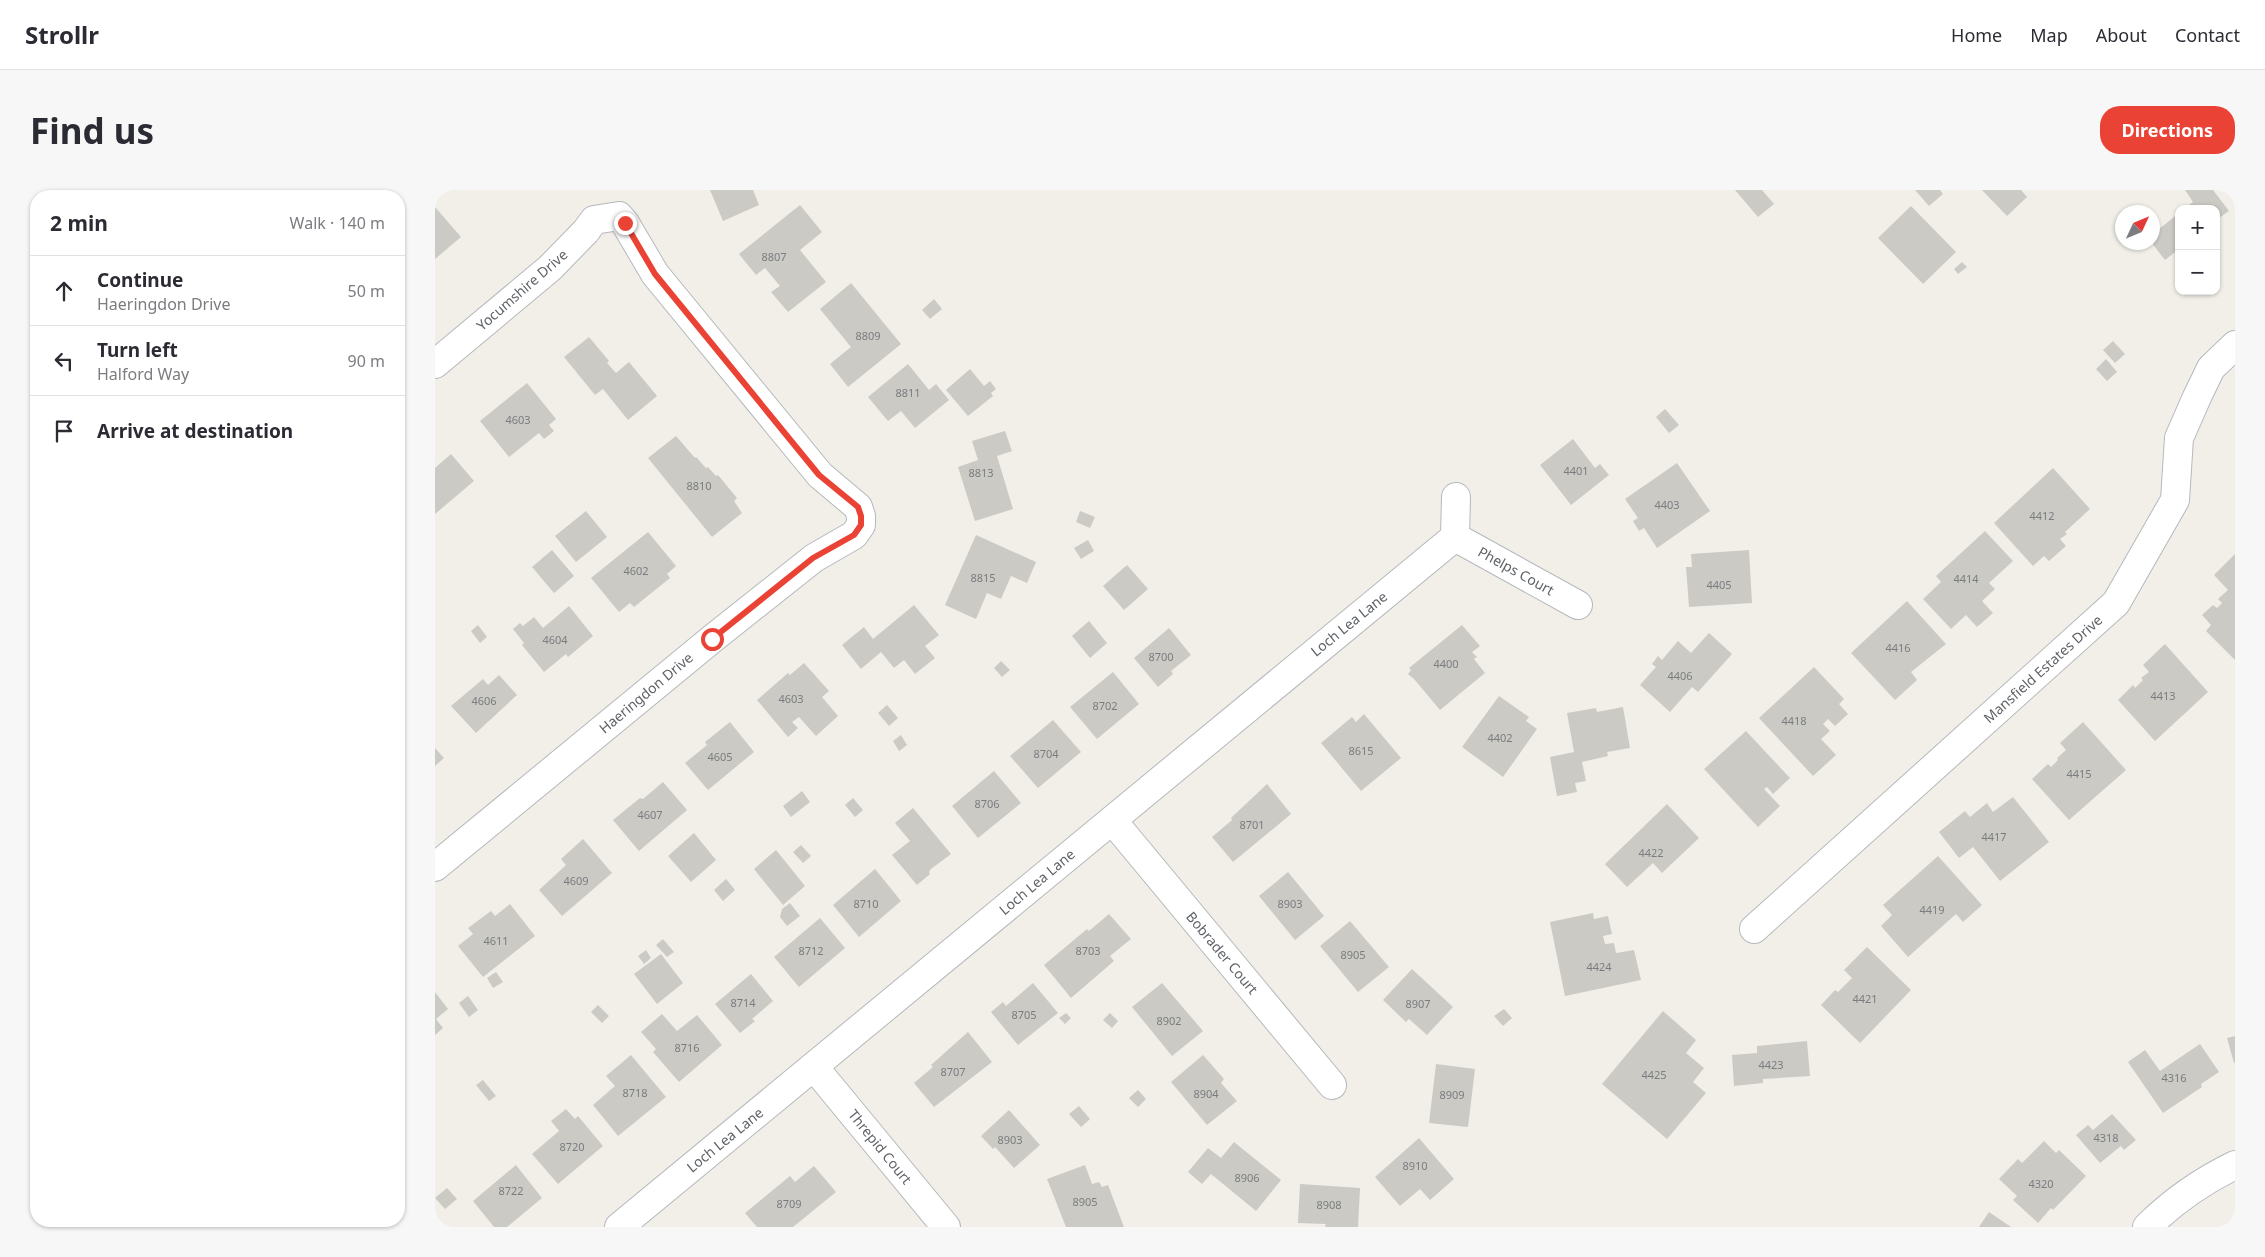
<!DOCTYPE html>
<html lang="en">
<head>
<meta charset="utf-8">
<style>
  :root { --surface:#fff; --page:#f7f7f7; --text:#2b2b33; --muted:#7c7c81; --line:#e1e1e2; --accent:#ea4335 }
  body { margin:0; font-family:"Noto Sans",sans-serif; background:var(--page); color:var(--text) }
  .controls { position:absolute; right:15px; top:15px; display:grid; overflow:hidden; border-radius:10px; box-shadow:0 1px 4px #0004 }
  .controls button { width:45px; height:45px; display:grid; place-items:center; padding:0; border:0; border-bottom:1px solid var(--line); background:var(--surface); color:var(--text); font:25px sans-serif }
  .compass { position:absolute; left:1680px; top:15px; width:45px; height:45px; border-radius:50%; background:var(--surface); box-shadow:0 1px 4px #0004; rotate:46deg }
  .stop { position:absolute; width:15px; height:15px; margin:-11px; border:4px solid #ea4335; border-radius:50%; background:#fff }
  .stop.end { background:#ea4335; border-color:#fff; box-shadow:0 1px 5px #0008 }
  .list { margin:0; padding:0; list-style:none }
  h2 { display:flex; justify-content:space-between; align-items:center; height:65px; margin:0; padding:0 20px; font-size:21px }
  h2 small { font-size:16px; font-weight:400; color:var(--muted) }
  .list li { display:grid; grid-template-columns:32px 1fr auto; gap:15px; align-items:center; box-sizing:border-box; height:70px; padding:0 20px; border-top:1px solid var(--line) }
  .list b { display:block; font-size:19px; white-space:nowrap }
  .list p { margin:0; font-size:16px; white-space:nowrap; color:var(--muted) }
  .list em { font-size:16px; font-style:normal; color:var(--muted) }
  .icon { flex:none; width:28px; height:28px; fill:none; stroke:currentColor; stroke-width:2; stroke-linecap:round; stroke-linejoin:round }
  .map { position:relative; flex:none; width:1800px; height:1037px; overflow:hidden; border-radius:20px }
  header { display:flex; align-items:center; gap:30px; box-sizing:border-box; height:70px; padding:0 25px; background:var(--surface); border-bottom:1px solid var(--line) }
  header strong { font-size:24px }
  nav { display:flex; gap:28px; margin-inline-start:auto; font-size:18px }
  .intro { display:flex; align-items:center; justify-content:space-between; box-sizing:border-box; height:120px; padding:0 30px }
  h1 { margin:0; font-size:35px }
  .button { padding:12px 22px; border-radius:20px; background:var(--accent); color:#fff; font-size:18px; font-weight:700 }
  main { display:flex; gap:30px; padding:0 30px }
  aside { flex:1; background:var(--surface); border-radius:20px; box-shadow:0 1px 4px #0004 }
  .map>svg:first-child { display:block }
  .building { fill:#cccac5 }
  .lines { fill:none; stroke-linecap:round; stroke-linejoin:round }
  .minor-casing { stroke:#b5b8bc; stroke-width:30 }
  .minor { stroke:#fff; stroke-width:28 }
  .route { stroke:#ea4335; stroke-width:6 }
  .labels { text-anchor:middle; stroke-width:4.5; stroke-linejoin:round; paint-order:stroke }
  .number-label { font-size:11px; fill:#7a7d7f }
  .street-label { font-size:14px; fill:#5f6368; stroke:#fff }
</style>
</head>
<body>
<header>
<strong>Strollr</strong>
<nav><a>Home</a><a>Map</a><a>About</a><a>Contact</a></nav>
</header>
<div class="intro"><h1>Find us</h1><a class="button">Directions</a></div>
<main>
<aside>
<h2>2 min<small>Walk · 140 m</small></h2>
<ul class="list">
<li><svg class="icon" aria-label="ahead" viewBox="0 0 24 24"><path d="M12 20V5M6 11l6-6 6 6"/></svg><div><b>Continue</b><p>Haeringdon Drive</p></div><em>50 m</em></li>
<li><svg class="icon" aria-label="left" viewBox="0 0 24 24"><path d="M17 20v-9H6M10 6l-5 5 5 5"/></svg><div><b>Turn left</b><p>Halford Way</p></div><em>90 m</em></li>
<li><svg class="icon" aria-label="arrive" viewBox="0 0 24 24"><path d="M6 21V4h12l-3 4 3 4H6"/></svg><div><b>Arrive at destination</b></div></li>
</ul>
</aside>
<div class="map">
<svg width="1800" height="1037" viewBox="0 0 1800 1037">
  <rect width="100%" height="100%" fill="#f1efe8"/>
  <path class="building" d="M275,0h43l6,15 -36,16z
    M1300,0h27l12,14 -16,13z
    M1480,0h25l3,4 -14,12z
    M1547,0h39l6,7 -20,19z
    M1750,0h28l16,21 -13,9v-11h-32l9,-7z
    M365,15l22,27 -22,18 26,32 -38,30 -17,-20 9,-6 -15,-18 -9,7 -17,-21z
    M1476,16l45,46 -33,32 -45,-46z
    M0,17l26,30 -26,22z
    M1744,23v36l-14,11 -14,-18 2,-8z
    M1527,72l5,5 -9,7 -4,-5z
    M416,93l50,61 -53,43 -18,-23 21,-17 -31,-38z
    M499,109l8,10 -12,10 -8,-9z
    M154,147l20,24 -2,2 9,10 13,-11 28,34 -29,24 -25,-31 -8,6 -31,-38z
    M1678,151l12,13 -10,9 -12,-13z
    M1671,169l11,13 -10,9 -11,-12z
    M473,174l21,26 7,-6 13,16 -34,28 -14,-17 -13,10 -20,-24z
    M535,179l14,17 6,-5 6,8 -5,4 2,3 -25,20 -22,-26z
    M92,193l29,36 -7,6 5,6 -10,8 -5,-6 -30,24 -29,-36z
    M1230,219l14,16 -10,8 -13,-16z
    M570,241l7,20 -15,5 16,53 -38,12 -17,-54 20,-7 -6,-19z
    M241,246l19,22 1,-1 10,11 2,-1 8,9 2,-1 19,23 -3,3 8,12 -30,24 -64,-79z
    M1138,249l22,29 5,-4 9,11 -38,30 -31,-40z
    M16,264l23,27 -39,33v-46z
    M1242,273l33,48 -53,37 -13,-20 -5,3 -6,-10 5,-3 -13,-19z
    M1618,278l37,41 -25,23 2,2 -7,5 6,7 -17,15 -5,-5 -11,10 -39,-43z
    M151,321l21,26 -31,25 -21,-26z
    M645,321l15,6 -5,11 -14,-6z
    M1550,341l28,30 -24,22 6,6 -13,12 11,12 -16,14 -11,-12 -15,14 -28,-30 18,-17 -5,-6z
    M213,342l28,34 -9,8 3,4 -36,29 -4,-4 -11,9 -28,-34z
    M541,345l60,27 -9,21 -16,-7 -10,23 -14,-6 -11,26 -31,-14z
    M653,350l6,11 -13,8 -7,-11z
    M117,360l22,26 -20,17 -22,-26z
    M1314,360l3,53 -63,4 -3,-40h6l-1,-13z
    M1800,364v106l-29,-29 5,-6 -9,-10 11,-10 4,3 5,-5 -4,-4 10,-9 -14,-15z
    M692,375l21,24 -24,21 -21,-24z
    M1472,411l39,43 -35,28 6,8 -22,20 -44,-47z
    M479,415l25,30 -14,11 10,12 -20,16 -11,-14 -10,8 -13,-16 -20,17 -19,-24 22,-18 9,12z
    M134,416l24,30 -25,21 -2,-3 -22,18 -22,-27 2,-2 -11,-14 7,-6 3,3 11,-9 9,11z
    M654,431l18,22 -17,15 -18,-22z
    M43,435l9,12 -7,6 -9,-12z
    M1027,435l18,21 -8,6 5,5 -3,2 11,14 -45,37 -26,-31 -6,-5 3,-4 -2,-2z
    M734,438l22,27 -20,16 2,3 -15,13 -24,-29z
    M1274,443l23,21 -34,38 -6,-5 -22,25 -30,-27 16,-18 -4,-3 6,-8 4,4 16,-19 13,12z
    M1730,454l43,48 -53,49 -37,-41 15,-15 2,3 8,-8 -2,-2 8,-6 -6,-7z
    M566,471l9,9 -8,7 -8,-9z
    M369,473l25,28 -7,6 16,19 -22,20 -17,-19 -7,5 6,6 -10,9 -31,-37 31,-27 2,2z
    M1379,477l30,32 -5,5 9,10 -13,12 -7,-7 -5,5 7,7 -9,8 15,16 -23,21 -54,-58z
    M678,482l26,32 -42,35 -27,-32z
    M64,485l18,20 -41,38 -25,-27 32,-27 5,6z
    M1064,506l30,21 -3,4 11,8 -34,48 -41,-30z
    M452,515l11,13 -9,8 -11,-13z
    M1188,517l7,41 -23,4 1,4 -26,6 4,19 -11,2 2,9 -20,4 -7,-39 24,-5 -7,-39 29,-5 1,4z
    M929,524l37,44 -40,33 -40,-48 31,-26 4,5z
    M618,530l28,32 -43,36 -28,-32z
    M295,532l24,30 -46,38 -23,-27 22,-18 -2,-3z
    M1648,532l43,48 -57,50 -37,-41 16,-15 3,3 7,-7 -1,-2 9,-8 -6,-7z
    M1311,541l44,47 -17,16 -6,-7 -3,2 16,17 -22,21 -54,-58z
    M466,545l6,10 -8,6 -6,-10z
    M0,558l9,10 -9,8z
    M559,581l27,32 -43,35 -26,-32z
    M228,592l24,28 -48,41 -26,-31 27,-22 3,1z
    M832,594l24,30 -58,48 -21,-25 20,-17 -1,-2z
    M367,601l8,11 -19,15 -8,-11z
    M1578,607l36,45 -49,39 -27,-34 -14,11 -20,-26 26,-21 5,6 17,-14 6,9z
    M418,608l10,12 -8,7 -10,-12z
    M1232,614l32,34 -37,35 -9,-10 -26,24 -22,-23z
    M478,618l38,46 -20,15 -2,3 1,2 -13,11 -25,-30 18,-14 -15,-18z
    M259,643l22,27 -25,22 -23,-26z
    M148,649l29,34 -50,43 -23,-26 27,-25 -5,-6z
    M366,655l10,11 -8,7 -10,-11z
    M341,660l29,36 -22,19 -29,-36z
    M1503,666l44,49 -19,17 -7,-8 -48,43 -27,-31 11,-11 -9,-10z
    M440,679l26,32 -42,36 -26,-32z
    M853,682l36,44 -29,24 -36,-44z
    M291,689l9,11 -12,11 -9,-11z
    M355,713l10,13 -13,10 -7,-9 2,-8z
    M75,714l25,32 -52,41 -25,-31 15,-12 -5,-6 23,-17 4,5z
    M1158,723l1,6 14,-3 4,18 -9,2 2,8 9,-1 2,10 18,-3 7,30 -76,16 -15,-74z
    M674,724l22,25 -21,17 4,5 -43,37 -27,-33 43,-36 2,2z
    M385,728l25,30 -46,39 -25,-30z
    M915,731l39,46 -31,25 -38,-46z
    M228,749l11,13 -7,5 -11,-12z
    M1432,757l44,43 -51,53 -39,-38 14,-15 3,2 14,-14 -8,-8z
    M211,760l5,8 -7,6 -6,-8z
    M226,764l22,29 -26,21 -23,-30z
    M977,779l41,38 -26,28 -18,-16 -3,3 -23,-22z
    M61,782l7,10 -10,6 -6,-10z
    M316,784l22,27 -21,18 3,2 -15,12 -25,-29z
    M598,793l25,30 -40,32 -27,-33 12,-10 3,4z
    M727,793l41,48 -31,25 -40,-49z
    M0,802l13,17 -12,10 7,9 -8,7z
    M33,806l10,14 -9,7 -10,-14z
    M163,815l11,11 -7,7 -11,-11z
    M1069,819l8,9 -9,8 -9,-10z
    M1228,821l33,29 -10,13 18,15 -11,14 13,11 -39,46 -65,-55z
    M631,823l5,5 -6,6 -6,-6z
    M675,823l8,8 -6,7 -9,-8z
    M227,824l15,17 20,-16 25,30 -43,37 -26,-30 3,-3 -15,-17z
    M533,842l24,30 -58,45 -20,-24 19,-16 -2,-2z
    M1800,846v27h-1l-7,-25z
    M1372,851l3,35 -47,3v4l-29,3 -2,-31 25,-2v-7z
    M1765,854l19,28 -18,12 1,3 -39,26 -35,-51 17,-12 15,21z
    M196,865l35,42 -48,39 -25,-31 22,-19 -9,-10z
    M768,865l21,24 -3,4 16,18 -30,24 -36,-43z
    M1001,874l39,5 -7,58 -39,-4z
    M48,890l13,16 -7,5 -13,-16z
    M703,900l8,9 -8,8 -9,-9z
    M644,916l11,13 -9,8 -12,-13z
    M131,919l9,10 3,-3 25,30 -45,38 -26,-30 27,-23 -8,-10z
    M574,920l31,35 -26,23 -19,-21 -2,2 -12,-13z
    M1677,924l24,26 -12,10 -3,-4 -21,17 -24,-28 12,-10 5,5z
    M984,948l35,41 -24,21 -10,-11 -20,17 -25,-29z
    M1609,951l12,12 3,-3 27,26 -33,34 -2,-2 -13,15 -25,-23 4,-4 -18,-17 19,-20 4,4z
    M799,952l47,38 -25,31 -45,-37 -9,10 -14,-12 20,-24 13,10z
    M81,975l26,33 -35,29h-13l-21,-26z
    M650,975l7,19 7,-2 3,5 6,-2 16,42h-58l-19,-48z
    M379,976l22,26 -43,35h-36l-12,-14 45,-37 5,6z
    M865,994l60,4 -2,39h-33l1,-3 -28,-1z
    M12,998l10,11 -12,10 -10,-11z
    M1554,1022l22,15h-32z"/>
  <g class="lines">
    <g class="minor-casing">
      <path id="minor" d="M0,174l115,-96 36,-37 8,-11 25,-4 6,7 30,51 165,201 38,32 3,9v9l-7,10 -40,23 -102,81 -277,228
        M1020,347l123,68
        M1020,347l1,-40
        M677,630l220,265
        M1319,739l362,-326 59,-103 4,-62 18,-41 14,-29 24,-23
        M379,877l132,160
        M184,1037l836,-690
        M1712,1037c26,-26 55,-46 88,-62"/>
    </g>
    <use href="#minor" class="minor"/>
  </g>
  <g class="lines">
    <path class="route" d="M190,33l30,51 164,201 39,32 3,9v9l-7,10 -41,23 -101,81"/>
  </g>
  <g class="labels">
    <g class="number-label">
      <text x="339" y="71">8807</text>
      <text x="433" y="150">8809</text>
      <text x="473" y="207">8811</text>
      <text x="83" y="234">4603</text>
      <text x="1141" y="285">4401</text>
      <text x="546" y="287">8813</text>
      <text x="264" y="300">8810</text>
      <text x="1232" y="319">4403</text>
      <text x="1607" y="330">4412</text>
      <text x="201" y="385">4602</text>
      <text x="548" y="392">8815</text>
      <text x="1531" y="393">4414</text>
      <text x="1284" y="399">4405</text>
      <text x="120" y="454">4604</text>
      <text x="1463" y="462">4416</text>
      <text x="726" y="471">8700</text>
      <text x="1011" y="478">4400</text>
      <text x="1245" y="490">4406</text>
      <text x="1728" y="510">4413</text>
      <text x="356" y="513">4603</text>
      <text x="49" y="515">4606</text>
      <text x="670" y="520">8702</text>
      <text x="1359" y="535">4418</text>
      <text x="1065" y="552">4402</text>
      <text x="926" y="565">8615</text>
      <text x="611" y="568">8704</text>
      <text x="285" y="571">4605</text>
      <text x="1644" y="588">4415</text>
      <text x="552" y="618">8706</text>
      <text x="215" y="629">4607</text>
      <text x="817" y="639">8701</text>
      <text x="1559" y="651">4417</text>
      <text x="1216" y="667">4422</text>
      <text x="141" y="695">4609</text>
      <text x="431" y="718">8710</text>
      <text x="855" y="718">8903</text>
      <text x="1497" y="724">4419</text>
      <text x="61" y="755">4611</text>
      <text x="376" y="765">8712</text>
      <text x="653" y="765">8703</text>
      <text x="918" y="769">8905</text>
      <text x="1164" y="781">4424</text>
      <text x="1430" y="813">4421</text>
      <text x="308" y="817">8714</text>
      <text x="983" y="818">8907</text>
      <text x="589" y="829">8705</text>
      <text x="734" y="835">8902</text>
      <text x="252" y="862">8716</text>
      <text x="1336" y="879">4423</text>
      <text x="518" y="886">8707</text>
      <text x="1219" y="889">4425</text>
      <text x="1739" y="892">4316</text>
      <text x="200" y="907">8718</text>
      <text x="771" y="908">8904</text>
      <text x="1017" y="909">8909</text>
      <text x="1671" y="952">4318</text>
      <text x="575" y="954">8903</text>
      <text x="137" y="961">8720</text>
      <text x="980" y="980">8910</text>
      <text x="812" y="992">8906</text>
      <text x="1606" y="998">4320</text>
      <text x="76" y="1005">8722</text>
      <text x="650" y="1016">8905</text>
      <text x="354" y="1018">8709</text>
      <text x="894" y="1019">8908</text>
    </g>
    <g class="street-label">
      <text transform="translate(87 100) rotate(-41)" y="5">Yocumshire Drive</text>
      <text transform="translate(1081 381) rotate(29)" y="5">Phelps Court</text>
      <text transform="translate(914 434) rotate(-39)" y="5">Loch Lea Lane</text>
      <text transform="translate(1608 479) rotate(-42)" y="5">Mansfield Estates Drive</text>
      <text transform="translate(211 503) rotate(-40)" y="5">Haeringdon Drive</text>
      <text transform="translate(602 692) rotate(-40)" y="5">Loch Lea Lane</text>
      <text transform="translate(787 763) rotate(50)" y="5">Bobrader Court</text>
      <text transform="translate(290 950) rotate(-39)" y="5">Loch Lea Lane</text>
      <text transform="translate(445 957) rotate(51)" y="5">Threpid Court</text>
    </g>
  </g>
</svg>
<div class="controls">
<button>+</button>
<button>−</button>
</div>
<svg class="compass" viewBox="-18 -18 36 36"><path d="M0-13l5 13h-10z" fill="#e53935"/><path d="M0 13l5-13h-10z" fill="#7c7c81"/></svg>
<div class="stop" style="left:277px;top:449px"></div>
<div class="stop end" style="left:190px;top:33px"></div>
</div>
</main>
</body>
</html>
